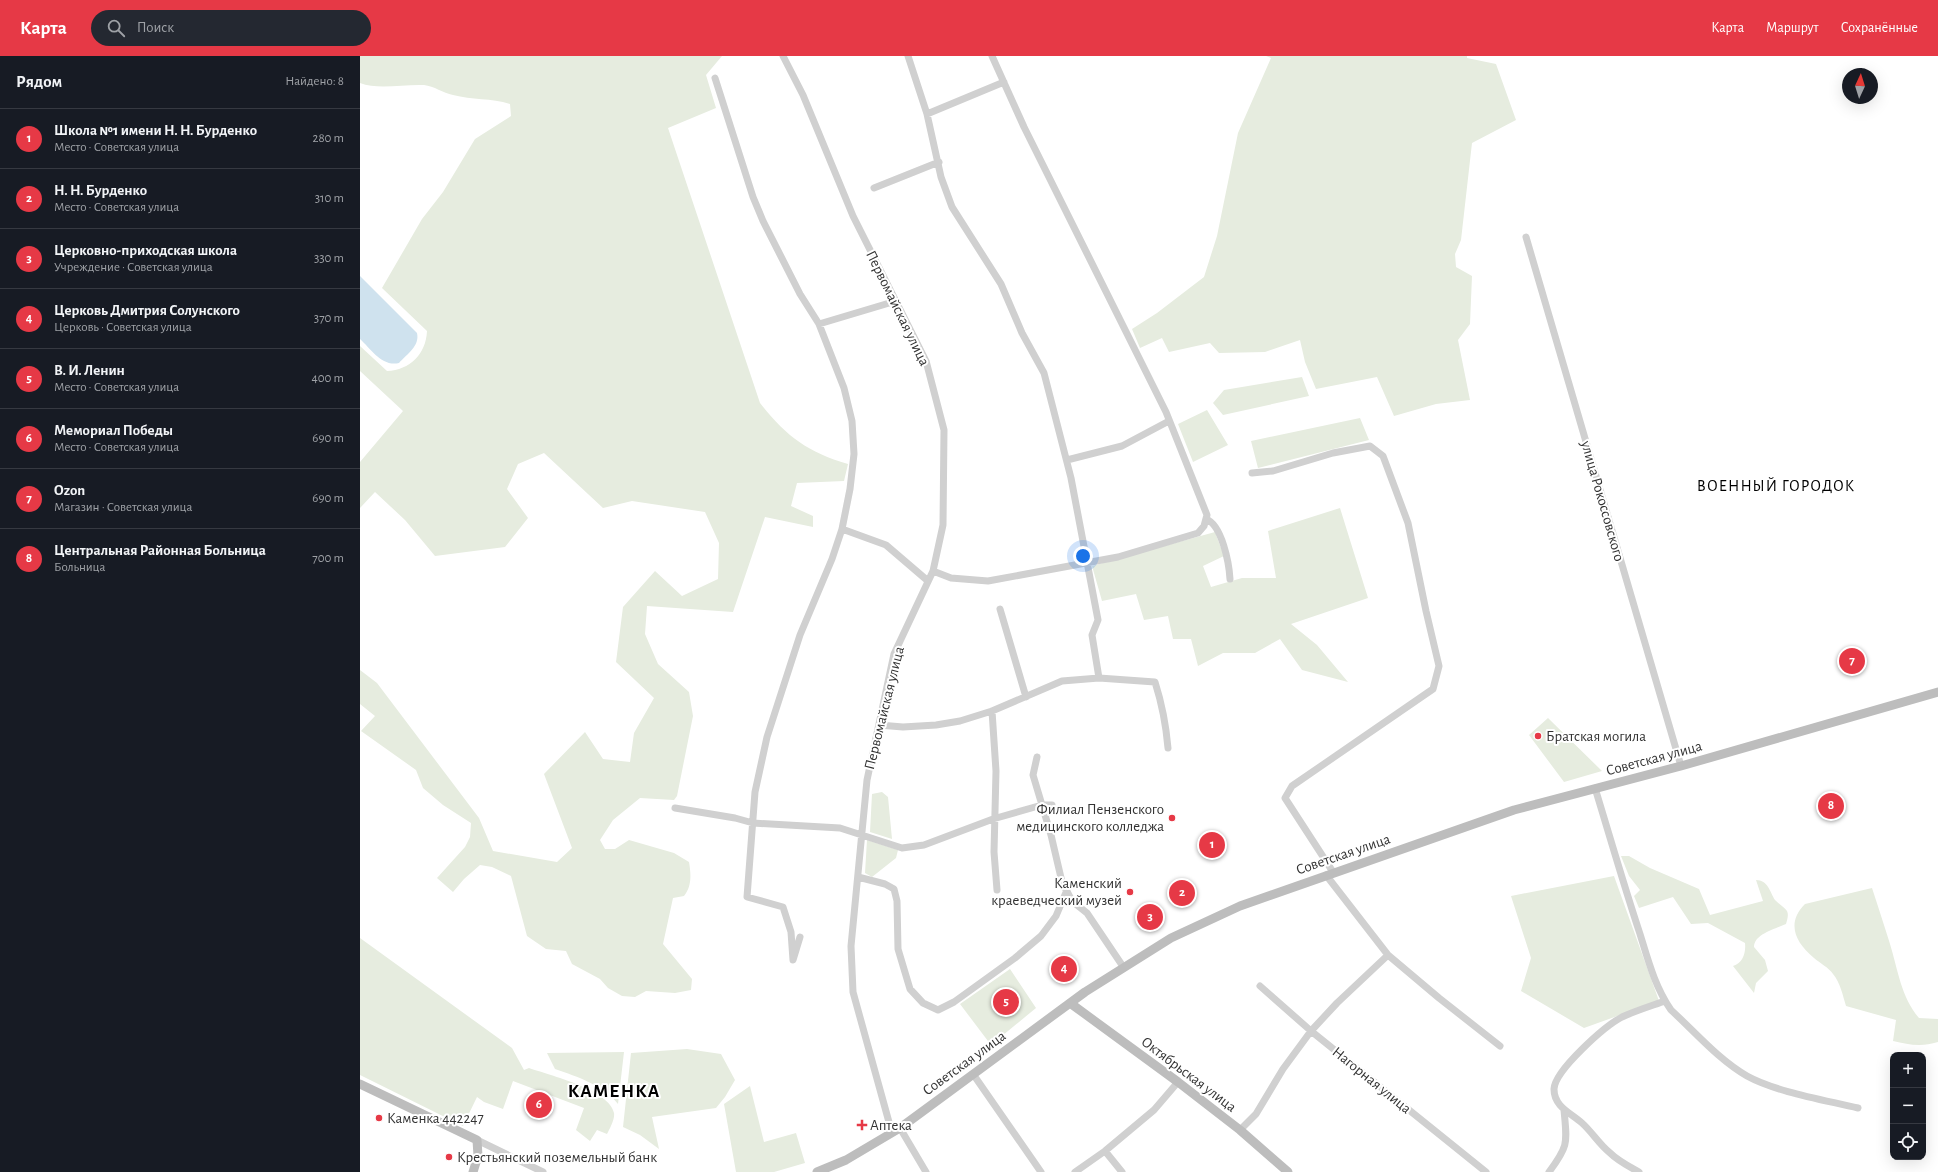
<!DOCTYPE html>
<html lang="ru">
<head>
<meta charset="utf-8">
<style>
  :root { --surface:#171b24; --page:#242831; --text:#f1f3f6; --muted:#9ea1a6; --line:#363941; --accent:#e63946 }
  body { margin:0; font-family:"Alegreya Sans",sans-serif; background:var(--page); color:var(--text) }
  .controls { position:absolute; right:12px; bottom:12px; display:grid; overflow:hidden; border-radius:8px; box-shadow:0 4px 16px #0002 }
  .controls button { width:36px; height:36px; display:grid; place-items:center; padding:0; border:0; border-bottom:1px solid var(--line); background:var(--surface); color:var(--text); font:20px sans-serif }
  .compass { position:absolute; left:1482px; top:12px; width:36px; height:36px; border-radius:50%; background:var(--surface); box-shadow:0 4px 16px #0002; rotate:4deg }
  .you { position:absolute; left:723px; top:500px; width:14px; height:14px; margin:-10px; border:3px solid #fff; border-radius:50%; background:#1a73e8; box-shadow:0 0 0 6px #1a73e833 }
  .badge { display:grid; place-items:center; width:26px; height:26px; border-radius:50%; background:var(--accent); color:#fff; font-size:13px; font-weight:700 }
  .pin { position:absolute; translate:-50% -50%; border:2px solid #fff; box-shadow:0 1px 4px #0006 }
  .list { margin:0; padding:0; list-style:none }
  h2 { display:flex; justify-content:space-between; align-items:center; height:52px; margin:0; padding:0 16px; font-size:17px }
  h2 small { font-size:13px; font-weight:400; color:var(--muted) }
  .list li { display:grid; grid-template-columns:26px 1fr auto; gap:12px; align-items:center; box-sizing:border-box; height:60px; padding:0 16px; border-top:1px solid var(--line) }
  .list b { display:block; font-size:15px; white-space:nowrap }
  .list p { margin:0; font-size:13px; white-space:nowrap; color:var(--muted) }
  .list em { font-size:13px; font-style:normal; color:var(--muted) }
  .icon { flex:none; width:22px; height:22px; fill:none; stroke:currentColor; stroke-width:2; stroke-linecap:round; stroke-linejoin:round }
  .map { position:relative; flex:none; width:1578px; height:1116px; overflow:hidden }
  header { display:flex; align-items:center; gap:24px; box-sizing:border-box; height:56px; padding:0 20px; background:var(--accent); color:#fff }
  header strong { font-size:19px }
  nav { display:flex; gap:22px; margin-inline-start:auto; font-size:14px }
  .search { width:280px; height:36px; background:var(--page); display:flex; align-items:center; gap:10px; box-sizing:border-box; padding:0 14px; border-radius:22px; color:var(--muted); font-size:15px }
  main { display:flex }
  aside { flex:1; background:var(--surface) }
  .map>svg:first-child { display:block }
  .green { fill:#e6ecdf }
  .water { fill:#cfe2ee }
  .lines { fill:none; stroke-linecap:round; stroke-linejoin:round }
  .street { stroke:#d0d0d0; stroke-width:7 }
  .secondary { stroke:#bdbdbd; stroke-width:9 }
  .poi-dot { fill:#e63946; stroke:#fff; stroke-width:1.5 }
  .labels { text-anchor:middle; stroke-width:4; stroke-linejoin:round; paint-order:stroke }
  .street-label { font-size:15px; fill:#333; stroke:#fff }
  .poi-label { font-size:15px; fill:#333; stroke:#fff; text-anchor:start }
  .neighbourhood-label { font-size:16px; letter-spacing:1px; fill:#000; stroke:#fff }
  .district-label { font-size:19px; font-weight:bold; letter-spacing:1px; fill:#000; stroke:#fff }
</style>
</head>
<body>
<header>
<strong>Карта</strong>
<div class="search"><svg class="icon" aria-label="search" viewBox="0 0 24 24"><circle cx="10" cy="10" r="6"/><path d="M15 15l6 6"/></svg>Поиск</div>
<nav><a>Карта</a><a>Маршрут</a><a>Сохранённые</a></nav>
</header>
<main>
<aside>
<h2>Рядом<small>Найдено: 8</small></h2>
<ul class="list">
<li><span class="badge">1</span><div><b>Школа №1 имени Н. Н. Бурденко</b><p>Место · Советская улица</p></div><em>280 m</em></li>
<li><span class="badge">2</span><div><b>Н. Н. Бурденко</b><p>Место · Советская улица</p></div><em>310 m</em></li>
<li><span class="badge">3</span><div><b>Церковно-приходская школа</b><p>Учреждение · Советская улица</p></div><em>330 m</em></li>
<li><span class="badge">4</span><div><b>Церковь Дмитрия Солунского</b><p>Церковь · Советская улица</p></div><em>370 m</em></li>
<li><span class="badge">5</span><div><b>В. И. Ленин</b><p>Место · Советская улица</p></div><em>400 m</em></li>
<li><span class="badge">6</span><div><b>Мемориал Победы</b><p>Место · Советская улица</p></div><em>690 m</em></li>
<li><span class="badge">7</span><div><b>Ozon</b><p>Магазин · Советская улица</p></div><em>690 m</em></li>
<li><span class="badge">8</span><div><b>Центральная Районная Больница</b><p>Больница</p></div><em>700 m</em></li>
</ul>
</aside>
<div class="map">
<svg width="1578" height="1116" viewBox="0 0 1578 1116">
  <rect width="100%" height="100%" fill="#fff"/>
  <path class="green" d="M0,0h362l-16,19 10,33 -48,20 92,275c26,33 47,49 88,61l-4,17 -47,2 -6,23 22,10v11l-48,-10 -32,95 -86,-6 -2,28 13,30 31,28 4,24 -16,80 -3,4 -34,-2 -27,22 -13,20 5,9h10l14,-9 45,13 15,9c2,12 3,24 -5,34l-11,2 -10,46 29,35 -1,11 -16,3 -29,-2 -11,6 -13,-1 -14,-8 -8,-9 -28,-15 -6,-13 -20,-2 -19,-13 -16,-60 -19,-9 -12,-2 -16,14 -11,13 -16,-14 28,-31 5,-10 1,-14 -28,-18 -20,-17 -7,-18 -55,-39 14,-15 -15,-12v-34l17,13 102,135 14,33 64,11 15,-14 -28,-74 41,-42 18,27 27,3 4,-29 20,-35 -38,-36 7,-55 32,-36 27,25 36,-17 1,-36 -14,-31 -73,-11 -29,7 -59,-55 -26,11 -11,25 21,29 -23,29 -70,9 -30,-36 -30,-28 -15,16v-46l43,-51 -43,-40v-25l27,25c23,-1 39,-17 40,-40l-45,-43 40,-69 21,-27 32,-53 36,-23 -1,-12c-19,-6 -38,-4 -57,-9 -10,-2 -19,-9 -29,-10 -20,-1 -46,5 -64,-2z
    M906,0h201v2l29,6 20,56 -44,23 -11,97 -6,14 1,13 16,9 -2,48 -12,16 12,60 -34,4 -42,12 -17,-39 -61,12 -11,-27 -5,-22 -35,12 -46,1 -9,-10 -41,9 -7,-14 -22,10 -8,-19 25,-16 47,-36 13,-41 21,-103 33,-75z
    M942,321l7,19 -86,19 -10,-12 11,-13z
    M847,354l21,35 -35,17 -15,-38z
    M1000,362l9,22 -111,28 -7,-27z
    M980,452l28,90 -77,26 26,21 31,37 -46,-12 -22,-31 -25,14h-32l-25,13 -7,-27h-18l-5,-23 -24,4 -8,-26 -34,7 -10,-35 123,-34 9,24 -21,10 8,21 31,-9h34l-8,-47z
    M1188,662l54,53 -38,11 -35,-47z
    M522,736l6,5 4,42 -22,-7 2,-38z
    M507,784l31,10 -2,8 -24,19 -7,-4z
    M1261,800h8l21,12 49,21 11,26 53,-14 -7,-21c12,0 14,12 19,20 4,4 9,7 12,11 2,4 0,9 -1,13 -11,5 -32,10 -32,23l11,13 3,11 -12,12 -2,10 -21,-27c10,-3 13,-13 12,-23l-37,-20 -17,1 -18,-27 -34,11 -5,-12 6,-6 -11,-14z
    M1254,820l45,125 -75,27 -63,-37 10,-33 -20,-62z
    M1512,832c6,18 12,37 18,56 8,26 11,53 29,74l19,1v23c-16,5 -29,3 -45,-1l3,-21 -50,-14c-3,-10 -6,-24 -13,-32 -4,-6 -13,-11 -19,-16 -19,-16 -28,-35 -9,-54z
    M0,882l152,110 12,22 5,-2c20,7 81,22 85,45 1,6 -4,15 -7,21l-10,-4 -7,11 -14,-11 8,-22 -71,-27 -10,28 -19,-7 -7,-5 -14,29 -103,-51z
    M650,913l26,39 -45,37 -31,-41z
    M327,993l34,5 14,26 -10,17 -9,11 -64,9 7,32 -19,-14 -17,-8 8,-74z
    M264,996l-6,52c-15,-19 -40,-27 -63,-35l-8,-16z
    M390,1030l14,56 32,-9 9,30 -31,9h-38l-12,-68z"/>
  <path class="water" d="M0,220l57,57c3,13 -10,21 -18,30 -17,4 -28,-14 -39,-24z"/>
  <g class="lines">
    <path class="street" d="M423,0l20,39 50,121 73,145 18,69 -1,95 -10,46 -39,83 -27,126 -16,166 2,46 39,141
      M548,0l19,58 14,63 11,30 49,77 21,49 22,40 27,105 27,142 -6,15 7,43
      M355,22l38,119 10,24 37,73 19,30 25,64 8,33 2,33 -4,35 -8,40 -10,30 -32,76 -33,102 -12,55 -8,105 36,10 8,25 2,28 7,-23
      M567,58l77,-32
      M514,132l65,-26
      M1166,181l155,529
      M459,268l77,-23
      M707,404l55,-14 47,-25
      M892,417l21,-2 60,-18 37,-7 13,10 25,67 18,88 13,55 -6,23 -141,97 -7,12 48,74
      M846,463c16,6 23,44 24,60
      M482,473l44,16 42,36
      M573,515l18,7 37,3 130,-24 80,-24 6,-7 3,-11 -41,-103 -142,-285 -32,-71
      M640,553l26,88
      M632,655l4,60 -2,81 3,38
      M519,669l24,2 33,-2 24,-4 32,-10 70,-30 37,-3 56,4c7,22 11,43 13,66
      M677,701l-4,18 18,60 11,47 10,19 15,12 37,55
      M1235,732c15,49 29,98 45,146 8,26 15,53 31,76 24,22 48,50 76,66 29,16 78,24 111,32
      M315,752l60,10 18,5 87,5 62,20 22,-3 69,-26 49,-14h10
      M966,819l62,80 51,43 61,48
      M498,821l27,7 9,5 3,12 1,48 12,40 13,14 15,7 16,-8 61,-44 26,-22 15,-20 11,-26
      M900,930l51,45 175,141
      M613,1018l68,98
      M540,1072l26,44
      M880,1074l16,-16 27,-45 28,-38 26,-28 51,-48
      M117,1084l66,32
      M745,1095l17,21
      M715,1116l30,-21 49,-41 24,-28
      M1189,1116c20,-27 18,-29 15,-62
      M1279,1116c-11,-6 -21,-11 -30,-20 -10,-8 -17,-20 -27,-29 -11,-10 -28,-16 -28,-34 1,-19 51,-63 68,-72 13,-6 29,-11 43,-16"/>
    <path class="secondary" d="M710,947l108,79 62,48 48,42
      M0,1028l117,56 1,16 -5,16
      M457,1116l29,-12 54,-32 185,-136 86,-54 69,-32 274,-96 167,-44 257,-74"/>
  </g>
  <g class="poi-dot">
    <circle cx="1178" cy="680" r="4"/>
    <circle cx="812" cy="762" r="4"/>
    <circle cx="770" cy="836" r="4"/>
    <circle cx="19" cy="1062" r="4"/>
    <path d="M500 1063h4v4h4v4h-4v4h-4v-4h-4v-4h4z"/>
    <circle cx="89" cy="1101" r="4"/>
  </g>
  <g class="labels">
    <g class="street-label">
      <text transform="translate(538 252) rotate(64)" y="5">Первомайская улица</text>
      <text transform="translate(1243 445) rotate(74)" y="5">улица Рокоссовского</text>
      <text transform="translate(524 652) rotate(-76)" y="5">Первомайская улица</text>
      <text transform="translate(1294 702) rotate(-15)" y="5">Советская улица</text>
      <text transform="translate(983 798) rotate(-19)" y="5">Советская улица</text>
      <text transform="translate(604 1007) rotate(-36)" y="5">Советская улица</text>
      <text transform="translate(829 1018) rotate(37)" y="5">Октябрьская улица</text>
      <text transform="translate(1012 1024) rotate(39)" y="5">Нагорная улица</text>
    </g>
    <g class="poi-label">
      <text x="1186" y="685">Братская могила</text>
      <text x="804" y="758" text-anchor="end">Филиал Пензенского<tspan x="804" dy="17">медицинского колледжа</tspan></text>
      <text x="762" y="832" text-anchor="end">Каменский<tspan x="762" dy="17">краеведческий музей</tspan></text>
      <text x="27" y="1067">Каменка 442247</text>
      <text x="510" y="1074">Аптека</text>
      <text x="97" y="1106">Крестьянский поземельный банк</text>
    </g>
    <g class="neighbourhood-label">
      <text x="1416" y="435">ВОЕННЫЙ ГОРОДОК</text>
    </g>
    <g class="district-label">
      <text x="254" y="1041">КАМЕНКА</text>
    </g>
  </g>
</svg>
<div class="controls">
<button>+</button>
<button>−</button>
<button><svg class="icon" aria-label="locate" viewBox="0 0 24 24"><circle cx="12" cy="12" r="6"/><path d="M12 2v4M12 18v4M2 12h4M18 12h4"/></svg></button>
</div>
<svg class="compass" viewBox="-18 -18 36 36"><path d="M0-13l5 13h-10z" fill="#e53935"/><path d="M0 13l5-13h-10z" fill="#9ea1a6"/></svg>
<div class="you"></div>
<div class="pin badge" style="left:852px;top:789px">1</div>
<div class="pin badge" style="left:822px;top:837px">2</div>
<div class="pin badge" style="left:790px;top:861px">3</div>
<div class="pin badge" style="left:704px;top:913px">4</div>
<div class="pin badge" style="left:646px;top:946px">5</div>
<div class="pin badge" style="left:179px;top:1049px">6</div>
<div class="pin badge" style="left:1492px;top:605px">7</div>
<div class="pin badge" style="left:1471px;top:750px">8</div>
</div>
</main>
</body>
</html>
